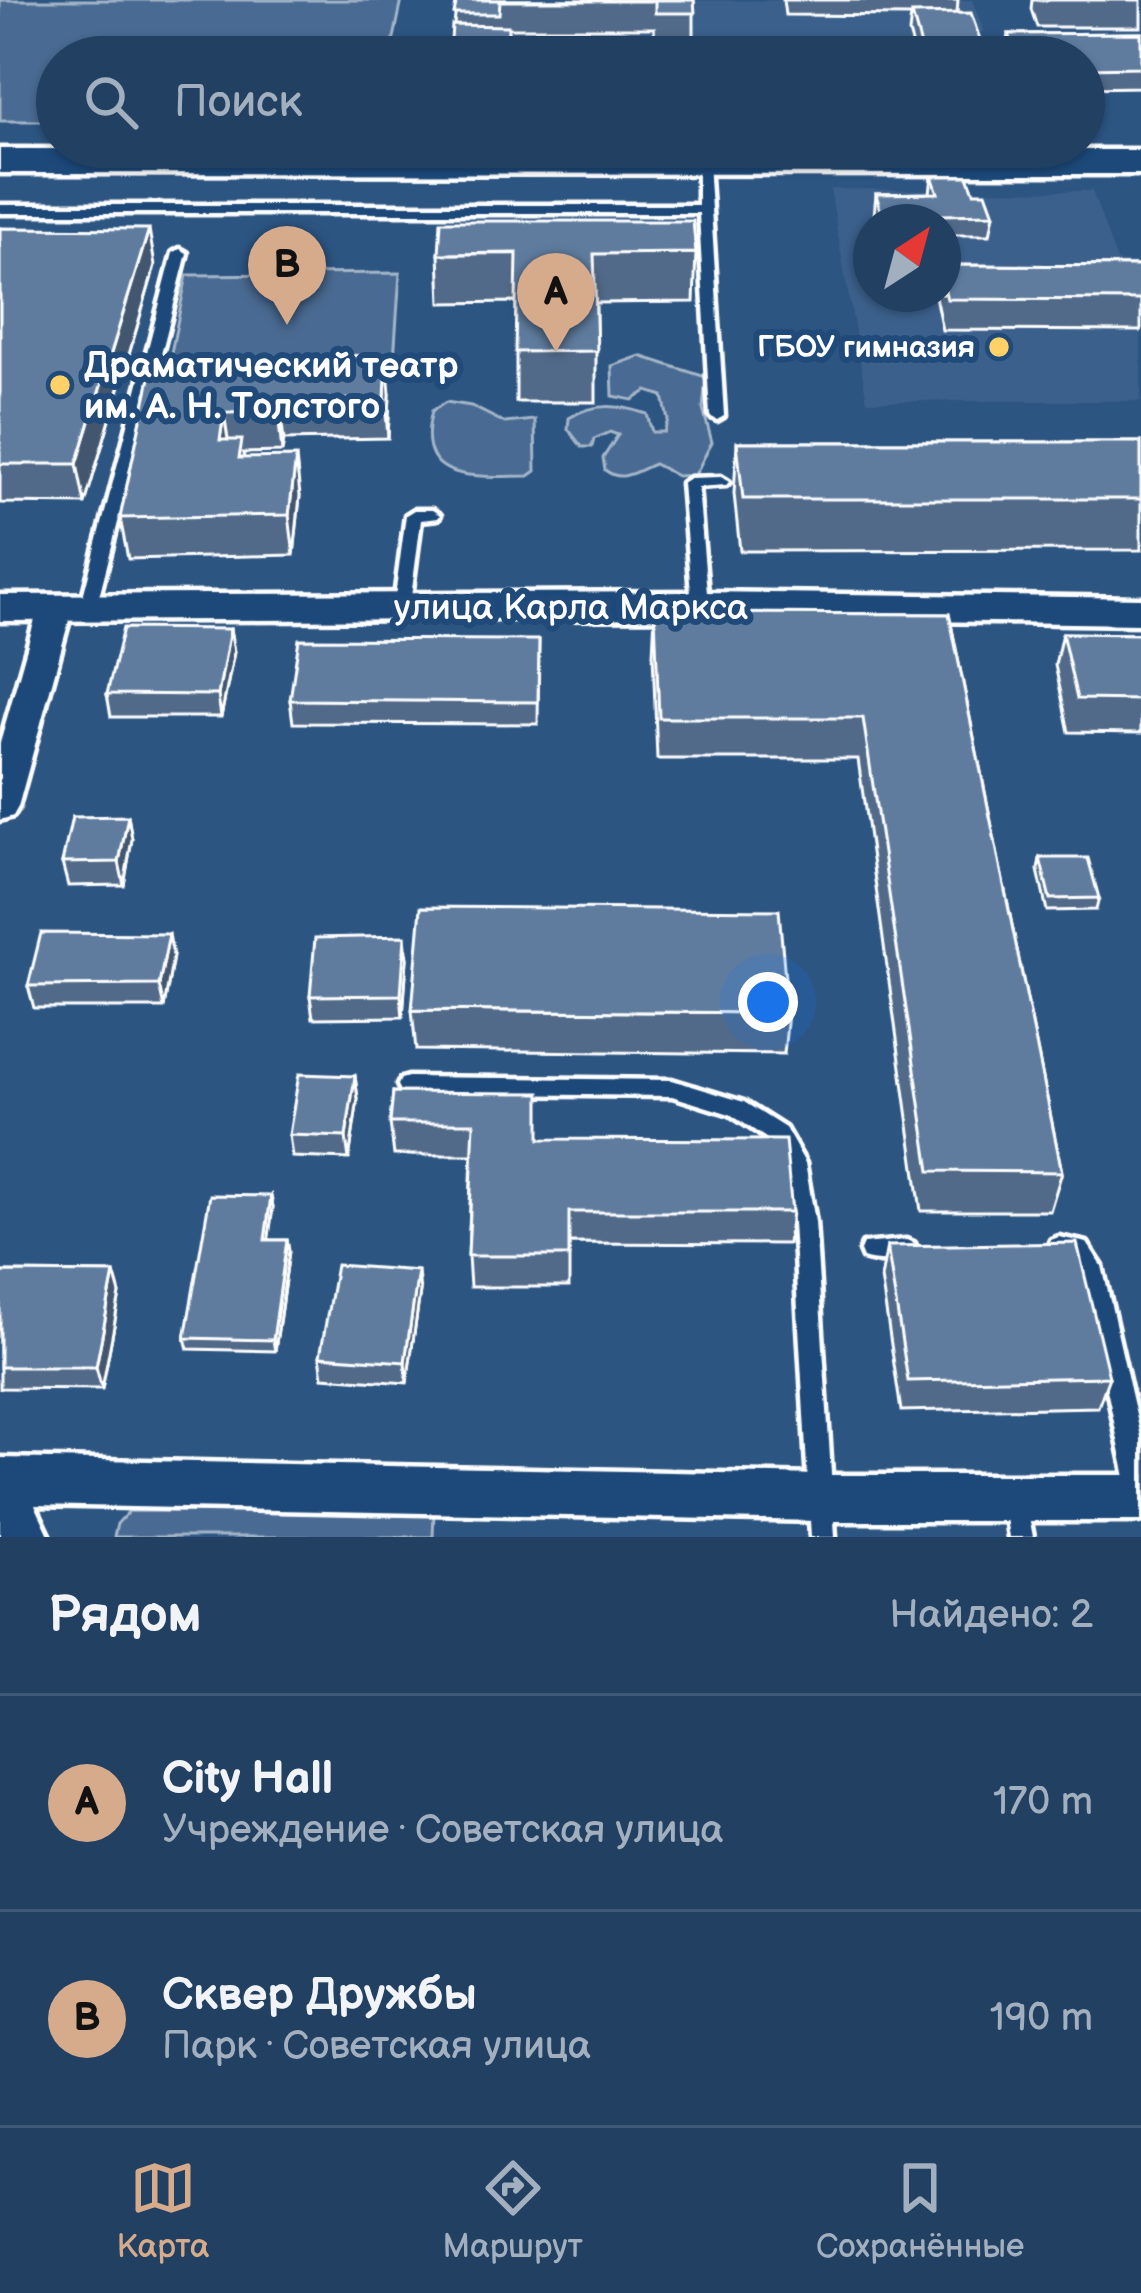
<!DOCTYPE html>
<html lang="ru">
<head>
<meta charset="utf-8">
<style>
  :root { --surface:#214062; --page:#2d4b6b; --text:#f1f3f6; --muted:#a2afbe; --line:#3e5977; --accent:#d6ab8b }
  body { margin:0; font-family:"Balsamiq Sans",sans-serif; background:var(--page); color:var(--text) }
  .compass { position:absolute; left:853px; top:204px; width:108px; height:108px; border-radius:50%; background:var(--surface); box-shadow:0 3px 9px #0004; rotate:36deg }
  .you { position:absolute; left:768px; top:1002px; width:42px; height:42px; margin:-30px; border:9px solid #fff; border-radius:50%; background:#1a73e8; box-shadow:0 0 0 18px #1a73e833 }
  .badge { display:grid; place-items:center; width:78px; height:78px; border-radius:50%; background:var(--accent); color:#111; font-size:39px; font-weight:700 }
  .pin { position:absolute; translate:-50% -99px; filter:drop-shadow(0 3px 6px #0008) }
  .pin::after { content:''; position:absolute; top:63px; width:42px; height:36px; background:inherit; clip-path:polygon(0 0,100% 0,50% 100%) }
  .list { margin:0; padding:0; list-style:none }
  h2 { display:flex; justify-content:space-between; align-items:center; height:156px; margin:0; padding:0 48px; font-size:51px }
  h2 small { font-size:39px; font-weight:400; color:var(--muted) }
  .list li { display:grid; grid-template-columns:78px 1fr auto; gap:36px; align-items:center; box-sizing:border-box; height:216px; padding:0 48px; border-top:3px solid var(--line) }
  .list b { display:block; font-size:45px; white-space:nowrap }
  .list p { margin:0; font-size:39px; white-space:nowrap; color:var(--muted) }
  .list em { font-size:39px; font-style:normal; color:var(--muted) }
  .icon { flex:none; width:66px; height:66px; fill:none; stroke:currentColor; stroke-width:2; stroke-linecap:round; stroke-linejoin:round }
  .map { position:relative; flex:none; width:1141px; height:1537px; overflow:hidden }
  .search { position:absolute; background:var(--surface); box-shadow:0 3px 9px #0004; left:36px; right:36px; top:36px; height:132px; display:flex; align-items:center; gap:30px; box-sizing:border-box; padding:0 42px; border-radius:66px; color:var(--muted); font-size:45px }
  .sheet { height:588px; background:var(--surface) }
  nav { display:flex; justify-content:space-around; align-items:center; box-sizing:border-box; height:168px; border-top:3px solid var(--line); background:var(--surface); font-size:33px; color:var(--muted) }
  nav a { display:grid; justify-items:center; gap:6px }
  nav .on { color:var(--accent) }
  .map>svg:first-child { display:block }
  .built { fill:#3b618b; fill-rule:evenodd }
  .green { fill:#486b92; stroke:#a4b5c8; stroke-width:3 }
  .lines { fill:none; stroke-linecap:round; stroke-linejoin:round }
  .service-casing { stroke:#fff; stroke-width:9 }
  .minor-casing { stroke:#fff; stroke-width:9 }
  .tertiary-casing { stroke:#fff; stroke-width:9 }
  .primary-casing { stroke:#fff; stroke-width:9 }
  .service { fill:#1f4a7a; fill-rule:evenodd }
  .minor { fill:#1f4a7a; fill-rule:evenodd }
  .tertiary { fill:#1f4a7a; fill-rule:evenodd }
  .primary { fill:#1f4a7a; fill-rule:evenodd }
  .wall { fill:#516b89; stroke:#fff; stroke-width:3 }
  .shaded-wall { fill:#42576f; stroke:#fff; stroke-width:3 }
  .building { fill:#5e7c9f; stroke:#fff; stroke-width:3 }
  .poi-dot { fill:#ffd166; stroke:#1f4a7a; stroke-width:4.5 }
  .labels { text-anchor:middle; stroke-width:12; stroke-linejoin:round; paint-order:stroke }
  .far-poi-label { font-size:30px; font-weight:bold; fill:#fff; stroke:#1f4a7a; text-anchor:end }
  .poi-label { font-size:36px; font-weight:bold; fill:#fff; stroke:#1f4a7a; text-anchor:start }
  .street-label { font-size:36px; fill:#fff; stroke:#1f4a7a }
</style>
</head>
<body>
<div class="map">
<svg width="1141" height="1537" viewBox="0 0 1141 1537">
  <rect width="100%" height="100%" fill="#2c5582"/>
  <filter id="ink" filterUnits="userSpaceOnUse"><feTurbulence type="fractalNoise" baseFrequency=".00833" numOctaves="2"/><feDisplacementMap in="SourceGraphic" scale="24" xChannelSelector="R" yChannelSelector="G"/><feConvolveMatrix kernelMatrix="1 2 1 2 8 2 1 2 1" color-interpolation-filters="sRGB"/></filter>
  <g filter="url(#ink)">
    <path class="built" d="M972,0l12,32 -14,1 7,24h-522l6,-56z
      M830,189l262,2 25,71 24,1v138h-274zM871,222h72v72h-72z"/>
    <path class="green" d="M0,0h402l-12,57h-333v64h-57z
      M400,273l-7,101 -118,1 -111,12 23,-112z
      M640,356l66,21 -3,32 9,33 -17,33 -18,1 -23,-12c-16,6 -32,20 -49,6l-2,-12 15,-23 -8,-3 -16,7 -2,8h-10l-14,-18 1,-11c25,-16 50,-13 78,-4l5,18h12l4,-12 -5,-24 -16,-5 -14,9 -20,-4 -1,-30z
      M446,402l25,4 34,17 30,-3 1,51 -7,5c-52,0 -117,10 -97,-65z
      M129,1511l305,1 -1,25h-319l3,-13z"/>
    <g class="lines">
      <g class="service-casing">
        <path id="service" d="M698,159l10,3 16,254 -7,4 -7,-4 -11,-203h-699v-8h698z
          M180,249l7,4 -91,355 -8,5 -8,-5 93,-355z
          M721,477l8,5 -3,3 -28,2 10,118 -8,5 -8,-5 -10,-122 8,-5z
          M414,510h18l8,5 -2,3 -17,2 -11,85 -8,5 -8,-5 12,-90z
          M408,1077l264,3 72,22 41,26 20,35 10,59 20,315h-24l-18,-315 -10,-58 -14,-24 -39,-26 -58,-18 -264,-3 -7,-2 -3,-6 3,-6z
          M1059,1237l28,6 15,23 39,171v66l-9,-4 -3,-8 -48,-222 -9,-10 -21,-5 -3,-7 3,-7z
          M906,1240l8,3 3,7 -3,7c-14,5 -37,6 -51,1l-3,-7 3,-7z
          M1015,1487l9,4 9,46h-24l-6,-38 3,-8z"/>
      </g>
      <g class="minor-casing">
        <path id="minor" d="M55,598l12,4 5,7 -54,198 -5,9 -13,4v-77l38,-134 5,-7z
          M0,1458l819,17h322v46h-322l-784,-16 15,32h-50z"/>
      </g>
      <g class="tertiary-casing">
        <path id="tertiary" d="M700,592l441,6v26l-441,-6 -700,3v-26z"/>
      </g>
      <g class="primary-casing">
        <path id="primary" d="M0,149l1141,1v24l-1141,-1z"/>
      </g>
      <use href="#service" class="service"/>
      <use href="#minor" class="minor"/>
      <use href="#tertiary" class="tertiary"/>
      <use href="#primary" class="primary"/>
    </g>
    <path class="wall" d="M457,0h237v41h-39l-1,-13h-146v29h-58z
      M783,0h175l-1,14 29,43h-70l-7,-24 2,-17 -126,-1z
      M1032,0h109v27h-104l-6,-18z
      M1141,33v54l-57,1v-31h-77l-1,-4 3,-19z
      M932,176l42,16 20,22 -4,21h-47v-13h-67l-2,-7 2,-21 54,-1z
      M0,228l155,38 -70,238 -85,-1z
      M696,253l-2,49 -98,1v99h-80v-100l-75,1 -2,-49z
      M943,265l198,1v65l-199,-1 -7,-34v-2h8z
      M154,359l236,35 -2,44 -104,2 -2,12 -39,1 1,5 56,38 -6,59 -166,4 -8,-41z
      M737,442h404v108l-401,1 -6,-57z
      M655,613l294,1 113,558 -12,39h-129l-63,-452h-201l-4,-105z
      M230,629l4,23 -13,65h-110l-4,-23z
      M1062,633l79,1v99l-72,-1 -14,-67z
      M539,640l-1,84 -245,-1 -3,-23z
      M128,816l4,23 -8,46 -56,1 -6,-23z
      M1040,858l59,40 -3,12 -49,1 -9,-41z
      M173,956l-9,52h-130l-6,-22z
      M407,959l-4,58 -90,1 -3,-22z
      M412,1010l376,3 -4,41 -368,-4z
      M355,1076l3,23 -9,60 -57,-2 -3,-22z
      M393,1092l148,47 251,73 -4,32 -219,-1v44h-99l-2,-31 4,-101h-78l-4,-32z
      M271,1196l2,11 -5,33h19l2,11 -14,100 -87,-2 -3,-11z
      M887,1246l222,131 -11,30 -197,4 -20,-133z
      M0,1272l114,1 6,21 -18,95 -102,-1z
      M420,1292l-13,91 -84,-6 -3,-21z"/>
    <path class="shaded-wall" d="M149,229l6,37 -70,238 -8,-40z
      M387,355l3,39 -2,44 -3,-39z
      M279,400l5,40 -2,12 -4,-40z
      M224,413l6,40 -10,-13z
      M296,457l4,39 -6,59 -5,-40z
      M230,629l4,23 -13,65 -3,-22z
      M128,816l4,23 -8,46 -5,-23z
      M169,934l4,22 -9,52 -5,-23z
      M405,936l2,23 -4,58 -2,-22z
      M355,1076l3,23 -9,60 -3,-22z
      M271,1196l2,11 -6,44 -2,-11z
      M287,1240l2,11 -14,100 -2,-11z
      M418,1271l2,21 -13,91 -2,-21z
      M114,1273l6,21 -18,95 -6,-22z"/>
    <path class="building" d="M457,0h237l1,13h-40v-12h-155l-1,13h-45z
      M971,13l15,44h-62l-12,-43z
      M452,25l56,1 -1,31h-57z
      M1141,33v34l-57,1v-11h-66l-9,-23z
      M932,176h36l6,16h12l8,22 -112,2 -6,-22 62,-1z
      M441,221h252l3,32 -102,1 3,97 -82,1 2,-99 -78,1z
      M0,228l149,1 -72,235h-77z
      M943,265l198,1v34l-194,-1 -4,-16z
      M387,355l-2,44 -106,1 -1,12 -54,1 -4,27h22l-3,18 57,-1 -7,58 -169,3 34,-159z
      M737,442h404v57h-398z
      M655,613l294,1 113,558 -132,-1 -67,-453h-204z
      M123,628l107,1 -12,66 -111,-1z
      M1062,633l79,1v66l-64,-1z
      M299,639l240,1 -1,62 -248,-2z
      M128,816l-9,46 -57,1 10,-46z
      M1040,858h48l11,40 -49,1z
      M421,907l358,3 9,103 -376,-3z
      M41,933l128,1 -10,51 -131,1z
      M405,936l-4,59 -91,1 5,-58z
      M299,1074l56,2 -9,61 -57,-2z
      M393,1092l147,1v46l245,1 7,72h-223v44h-101l6,-133h-84z
      M210,1195l61,1 -6,44h22l-14,100 -88,-2z
      M1077,1243l32,134 -201,4 -21,-135z
      M336,1265l82,6 -13,91 -85,-6z
      M0,1272l114,1 -18,94h-96z"/>
  </g>
  <g class="poi-dot">
    <circle cx="999" cy="347" r="12"/>
    <circle cx="60" cy="385" r="12"/>
  </g>
  <g class="labels">
    <g class="far-poi-label">
      <text x="975" y="357">ГБОУ гимназия</text>
    </g>
    <g class="poi-label">
      <text x="84" y="377">Драматический театр<tspan x="84" dy="41">им. А. Н. Толстого</tspan></text>
    </g>
    <g class="street-label">
      <text x="571" y="619">улица Карла Маркса</text>
    </g>
  </g>
</svg>
<svg class="compass" viewBox="-18 -18 36 36"><path d="M0-13l5 13h-10z" fill="#e53935"/><path d="M0 13l5-13h-10z" fill="#a2afbe"/></svg>
<div class="you"></div>
<div class="pin badge" style="left:556px;top:352px">A</div>
<div class="pin badge" style="left:287px;top:325px">B</div>
<div class="search"><svg class="icon" aria-label="search" viewBox="0 0 24 24"><circle cx="10" cy="10" r="6"/><path d="M15 15l6 6"/></svg>Поиск</div>
</div>
<section class="sheet">
<h2>Рядом<small>Найдено: 2</small></h2>
<ul class="list">
<li><span class="badge">A</span><div><b>City Hall</b><p>Учреждение · Советская улица</p></div><em>170 m</em></li>
<li><span class="badge">B</span><div><b>Сквер Дружбы</b><p>Парк · Советская улица</p></div><em>190 m</em></li>
</ul>
</section>
<nav>
<a class="on"><svg class="icon" aria-label="map" viewBox="0 0 24 24"><path d="M3 6l6-2 6 2 6-2v14l-6 2-6-2-6 2zM9 4v14M15 6v14"/></svg>Карта</a>
<a><svg class="icon" aria-label="directions" viewBox="0 0 24 24"><path d="M12 3l9 9-9 9-9-9zM9 14v-3h6M13 9l2 2-2 2"/></svg>Маршрут</a>
<a><svg class="icon" aria-label="saved" viewBox="0 0 24 24"><path d="M7 4h10v16l-5-4-5 4z"/></svg>Сохранённые</a>
</nav>
</body>
</html>
